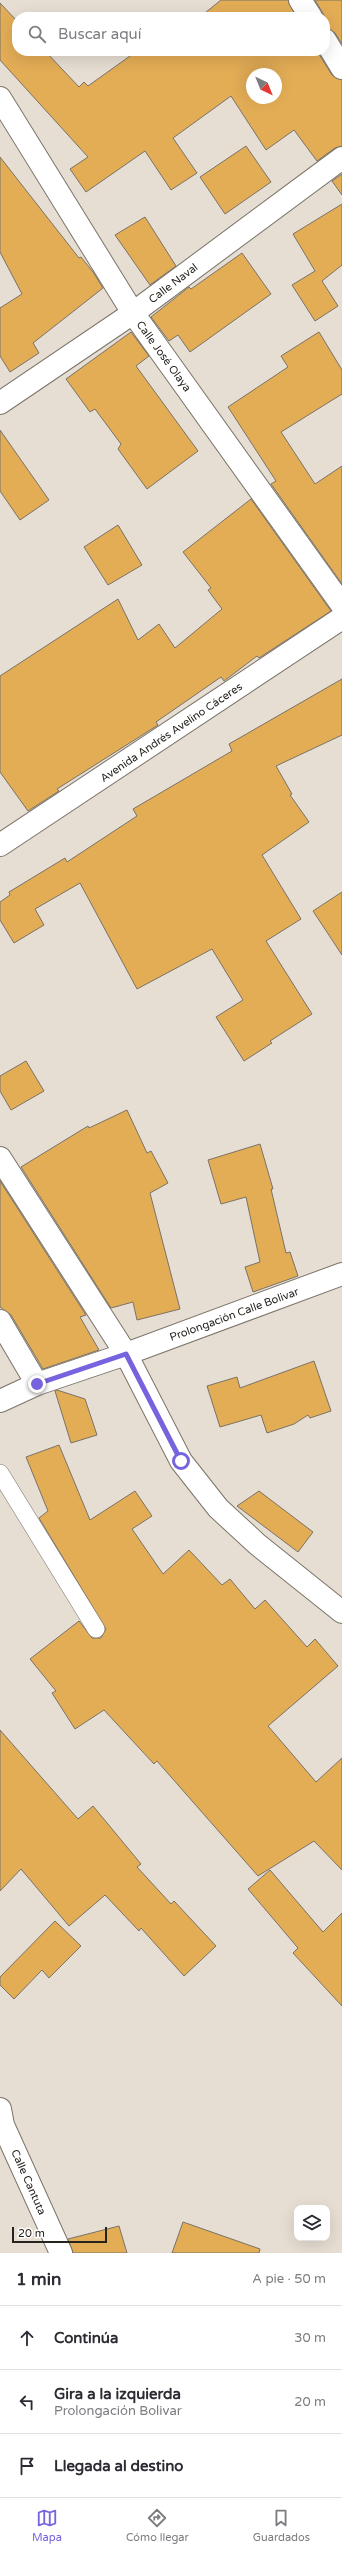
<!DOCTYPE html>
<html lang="es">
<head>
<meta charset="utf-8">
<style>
  :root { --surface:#fff; --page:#f7f7f7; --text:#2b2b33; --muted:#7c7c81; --line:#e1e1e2; --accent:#7663de }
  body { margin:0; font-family:"Varela Round",sans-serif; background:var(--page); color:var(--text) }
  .controls { position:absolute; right:12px; bottom:12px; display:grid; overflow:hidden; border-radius:8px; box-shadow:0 4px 16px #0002 }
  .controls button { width:36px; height:36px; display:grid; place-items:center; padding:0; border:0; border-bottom:1px solid var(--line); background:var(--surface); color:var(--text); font:20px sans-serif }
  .compass { position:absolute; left:246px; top:68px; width:36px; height:36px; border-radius:50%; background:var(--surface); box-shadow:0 4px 16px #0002; rotate:137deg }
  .scale { position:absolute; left:12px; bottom:10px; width:95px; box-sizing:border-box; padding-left:4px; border:2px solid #27241f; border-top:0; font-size:11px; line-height:14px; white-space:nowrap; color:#27241f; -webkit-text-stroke:3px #fff; paint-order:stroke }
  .stop { position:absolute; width:12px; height:12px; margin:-9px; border:3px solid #7663de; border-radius:50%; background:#fff }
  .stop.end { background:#7663de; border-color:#fff; box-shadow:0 1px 4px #0008 }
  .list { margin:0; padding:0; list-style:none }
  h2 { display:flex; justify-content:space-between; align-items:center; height:52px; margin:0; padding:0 16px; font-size:17px }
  h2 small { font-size:13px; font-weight:400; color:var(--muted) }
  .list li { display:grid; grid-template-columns:26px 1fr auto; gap:12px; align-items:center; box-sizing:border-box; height:64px; padding:0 16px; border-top:1px solid var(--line) }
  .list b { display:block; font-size:15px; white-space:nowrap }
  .list p { margin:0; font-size:13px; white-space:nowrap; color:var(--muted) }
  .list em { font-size:13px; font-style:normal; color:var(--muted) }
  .icon { flex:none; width:22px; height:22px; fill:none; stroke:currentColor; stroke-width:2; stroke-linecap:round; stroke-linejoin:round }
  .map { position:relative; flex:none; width:342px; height:2253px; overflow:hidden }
  .search { position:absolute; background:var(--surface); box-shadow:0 4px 16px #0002; left:12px; right:12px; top:12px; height:44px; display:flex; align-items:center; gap:10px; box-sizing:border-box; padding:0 14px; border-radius:16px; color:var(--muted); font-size:15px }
  .sheet { height:244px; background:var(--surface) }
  nav { display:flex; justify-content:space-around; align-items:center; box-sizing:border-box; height:56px; border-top:1px solid var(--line); background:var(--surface); font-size:11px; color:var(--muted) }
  nav a { display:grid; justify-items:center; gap:2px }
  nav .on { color:var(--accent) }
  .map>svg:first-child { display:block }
  .building { fill:#e3ad56; stroke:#7a7267; fill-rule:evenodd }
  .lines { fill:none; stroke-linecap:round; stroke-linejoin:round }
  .service-casing { stroke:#7b7469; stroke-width:18 }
  .minor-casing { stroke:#7b7469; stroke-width:24 }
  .service { stroke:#fff; stroke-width:17 }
  .minor { stroke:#fff; stroke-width:22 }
  .route { stroke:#7663de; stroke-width:5 }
  .labels { text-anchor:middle; stroke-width:3.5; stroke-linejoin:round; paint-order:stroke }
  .street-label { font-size:11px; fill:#27241f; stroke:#fff }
</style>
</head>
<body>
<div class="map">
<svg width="342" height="2253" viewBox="0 0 342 2253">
  <rect width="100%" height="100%" fill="#e6ded2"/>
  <path class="building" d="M221,0h67l8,17h-96z
    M315,0h27v44l-7,-11 -10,-5v-11z
    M0,3l17,18v30h28l34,36 5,-5 4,4 49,-35h180l15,24 10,5v66l-7,2 -18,13 -23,-31 -28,20 -35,-54 -58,42 24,35 -26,17 -26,-39 -59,41 -16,-23 18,-12 -88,-97zM252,74h24v24h-24z
    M246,146l25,36 -46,32 -25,-37z
    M0,157l79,101 2,-1 12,15 10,16 -70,55 6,10 -29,19 -10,-16v-48l22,-14 -22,-42z
    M342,174v21l-10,-14z
    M342,204v61l-20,16 16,25 -23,15 -23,-36 23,-14 -22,-37z
    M145,217l31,49 -26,19 -35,-50z
    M242,253l29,41 -81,58 -12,-17 -9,6 -18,-24 38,-30 2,2z
    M131,332l18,24 -13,10 62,85 -51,38 -29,-40 3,-5 -26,-35 -5,3 -24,-33z
    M319,332l23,38v24l-61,38 34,52 27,-18v118l-71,-100 5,-3 -48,-74 60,-40 -7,-11z
    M0,430l49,70 -29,20 -20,-29z
    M251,499l80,112 -72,47 -2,-2 -33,25 -3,-4 -65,45 2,3 -101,64 2,2 -31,20 -28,-39v-96l118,-77 20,41 21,-16 16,24 47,-39 -14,-19 3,-2 -28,-36z
    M118,525l24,40 -34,20 -24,-38z
    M342,679v56l-66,31 16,28 -2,1 19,27 -47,33 39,64 -35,22 46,73 -42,27 2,2 -28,18 -28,-44 27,-17 -31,-51 -75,40 -57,-106 -45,26 9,16 -30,18 -14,-23v-18l10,-7 -1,-3 56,-34 2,4 70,-46 -4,-7 99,-58 -3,-7z
    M342,892v63l-29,-44z
    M26,1061l18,30 -33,19 -11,-19v-15z
    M127,1110l20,43 4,-2 17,32 -18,10 30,116 -43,11 -4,-18 -22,6 -90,-141 67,-41 1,2z
    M260,1144l13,45h-2l15,64 4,-1 8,24 -45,16 -8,-25 15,-5 -14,-65 -25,7 -13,-44z
    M0,1181l86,134 -6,2 19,33 -56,19 -32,-54 -11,-8z
    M314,1361l17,50 -21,7 -2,-3 -14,9 -27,9 -6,-18 -41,12 -13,-41 30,-9 3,11z
    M57,1390l28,9 12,36 -26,8 -16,-52z
    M59,1445l31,75 45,-29 17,25 -20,13 31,45 26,-24 33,35 8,-6 25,30 10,-9 42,47 8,-8 23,27 -70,60 48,56 26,-24v112l-28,-29 -56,35 -101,-115 -3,3 -50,-54 -29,19 -23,-36 4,-2 -26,-32 49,-38 13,17h9l5,-9 -67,-111 9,-7 -22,-54z
    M259,1491l54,41 -15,20 -61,-46z
    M0,1730l78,89 15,-13 48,58 -4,3 34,37 3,-3 42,45 -32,30 -43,-48 -2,3 -34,-36 -36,31 -48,-57 -21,22z
    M270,1870l53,62 19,-19v93l-49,-53 5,-5 -50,-59z
    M55,1921l26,25 -32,32 -7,-8 -28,29 -14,-14v-8z
    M183,2222l77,27 -1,4h-87z
    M119,2226l8,27h-54l-5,-14z"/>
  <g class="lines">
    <g class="service-casing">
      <path id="service" d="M0,1473l96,156"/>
    </g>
    <g class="minor-casing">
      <path id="minor" d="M300,0l11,17
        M325,40l17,28
        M0,98l133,215 209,292
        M0,403l133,-90 209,-155
        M0,845l342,-227
        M0,1158l126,196 55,107 37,47 39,36 85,68
        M0,1321l37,63
        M0,1401l37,-17 89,-30 216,-80
        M0,2109l3,16 58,128"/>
    </g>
    <use href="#service" class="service"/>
    <use href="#minor" class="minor"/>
  </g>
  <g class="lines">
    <path class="route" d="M37,1384l89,-30 55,107"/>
  </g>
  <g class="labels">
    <g class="street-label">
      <text transform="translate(173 283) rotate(-37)" y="4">Calle Naval</text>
      <text transform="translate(164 356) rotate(54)" y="4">Calle José Olaya</text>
      <text transform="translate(171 732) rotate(-34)" y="4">Avenida Andrés Avelino Cáceres</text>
      <text transform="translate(234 1314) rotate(-20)" y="4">Prolongación Calle Bolivar</text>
      <text transform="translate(29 2182) rotate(66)" y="4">Calle Cantuta</text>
    </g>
  </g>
</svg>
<div class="controls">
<button><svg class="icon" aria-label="layers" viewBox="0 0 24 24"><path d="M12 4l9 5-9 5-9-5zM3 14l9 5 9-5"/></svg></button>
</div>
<svg class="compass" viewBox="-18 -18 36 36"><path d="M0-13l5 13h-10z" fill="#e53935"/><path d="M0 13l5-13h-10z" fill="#7c7c81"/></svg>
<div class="scale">20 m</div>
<div class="stop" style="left:181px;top:1461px"></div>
<div class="stop end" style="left:37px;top:1384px"></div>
<div class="search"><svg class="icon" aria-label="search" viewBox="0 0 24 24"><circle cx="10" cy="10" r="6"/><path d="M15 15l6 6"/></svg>Buscar aquí</div>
</div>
<section class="sheet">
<h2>1 min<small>A pie · 50 m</small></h2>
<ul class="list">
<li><svg class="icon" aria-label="ahead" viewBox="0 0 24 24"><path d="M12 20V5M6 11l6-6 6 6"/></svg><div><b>Continúa</b></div><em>30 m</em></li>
<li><svg class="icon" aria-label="left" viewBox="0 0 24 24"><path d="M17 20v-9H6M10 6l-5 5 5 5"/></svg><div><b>Gira a la izquierda</b><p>Prolongación Bolivar</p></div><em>20 m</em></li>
<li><svg class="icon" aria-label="arrive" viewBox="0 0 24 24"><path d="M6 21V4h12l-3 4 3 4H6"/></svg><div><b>Llegada al destino</b></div></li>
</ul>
</section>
<nav>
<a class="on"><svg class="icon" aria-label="map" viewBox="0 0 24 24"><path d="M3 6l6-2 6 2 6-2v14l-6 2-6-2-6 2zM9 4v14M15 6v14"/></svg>Mapa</a>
<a><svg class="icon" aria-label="directions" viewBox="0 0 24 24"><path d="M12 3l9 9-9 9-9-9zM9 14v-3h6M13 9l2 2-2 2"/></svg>Cómo llegar</a>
<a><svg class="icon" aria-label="saved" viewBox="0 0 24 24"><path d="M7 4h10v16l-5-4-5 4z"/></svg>Guardados</a>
</nav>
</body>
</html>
